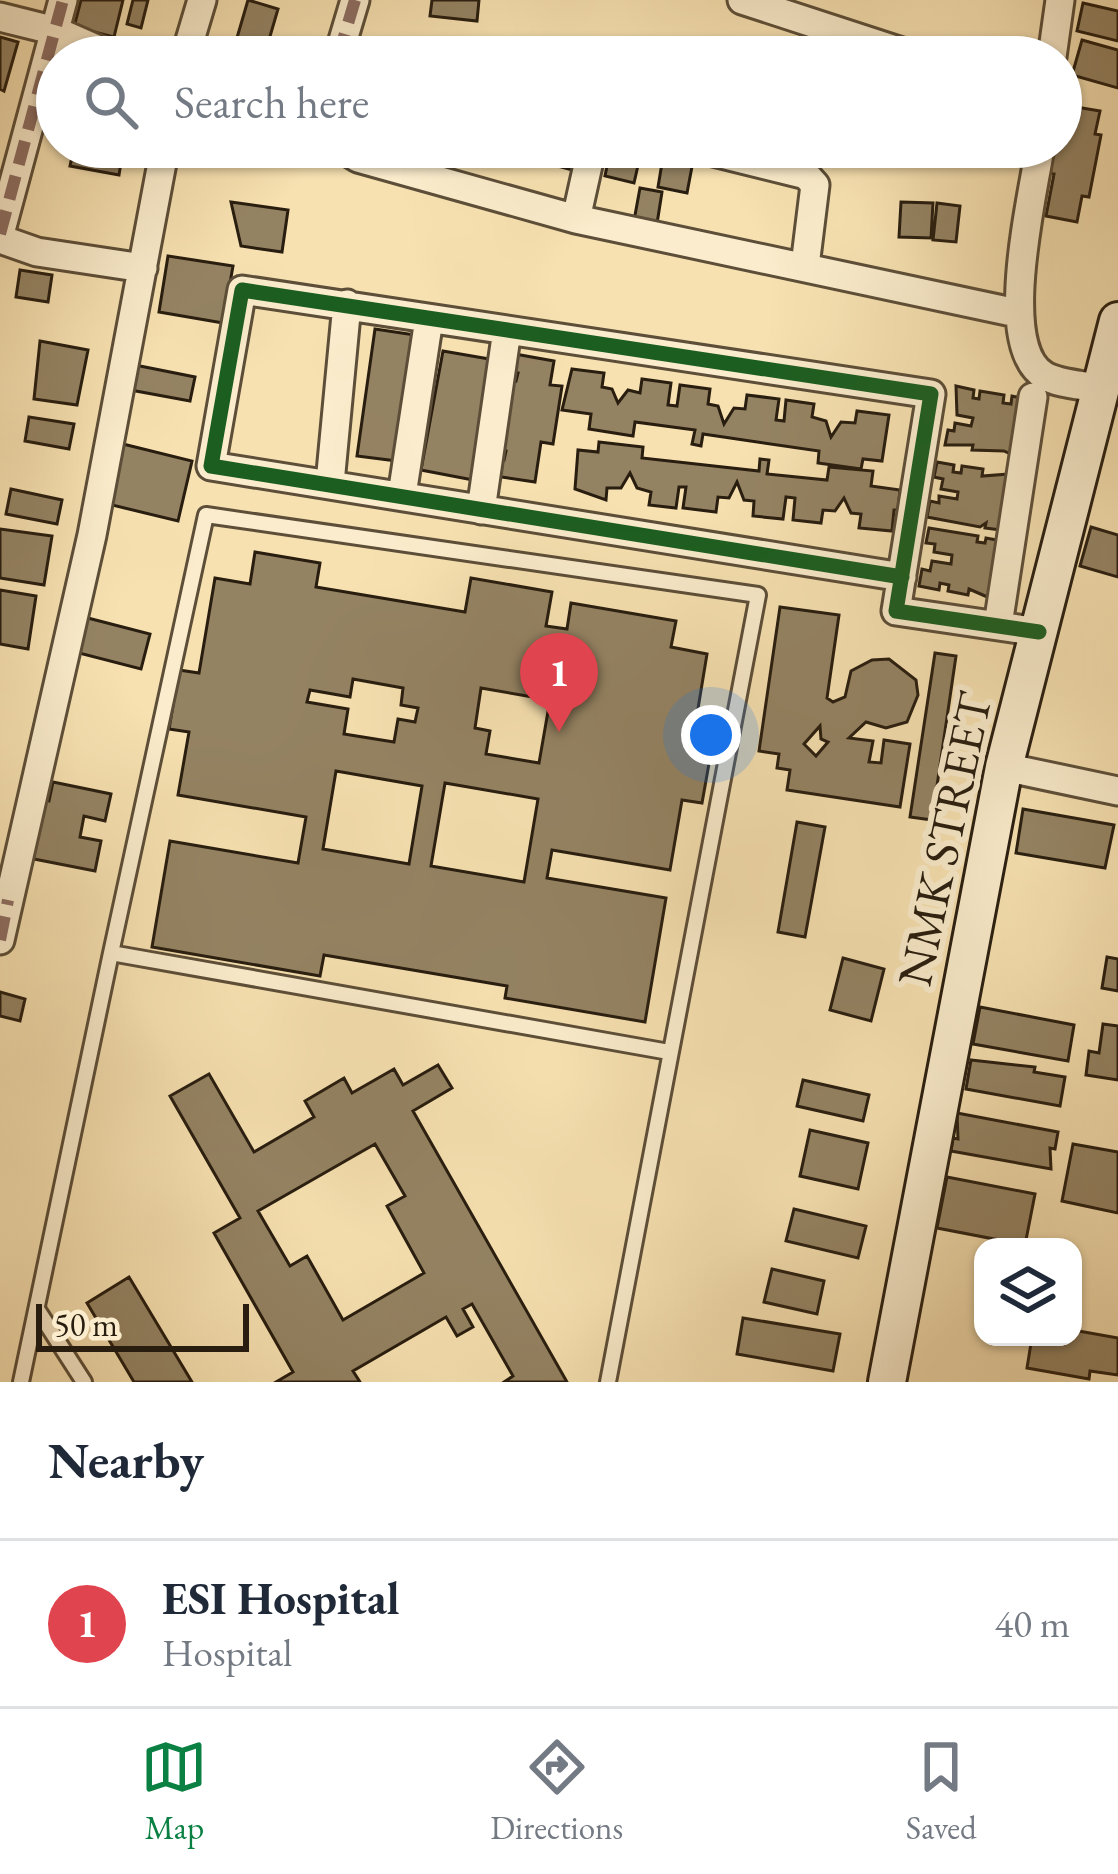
<!DOCTYPE html>
<html lang="en">
<head>
<meta charset="utf-8">
<style>
  :root { --surface:#fff; --page:#f6f6f7; --text:#1f2937; --muted:#747a83; --line:#e0e1e3; --accent:#0b8043 }
  body { margin:0; font-family:"EB Garamond",serif; background:var(--page); color:var(--text) }
  .controls { position:absolute; right:36px; bottom:36px; display:grid; overflow:hidden; border-radius:24px; box-shadow:0 3px 9px #0004 }
  .controls button { width:108px; height:108px; display:grid; place-items:center; padding:0; border:0; border-bottom:3px solid var(--line); background:var(--surface); color:var(--text); font:60px sans-serif }
  .scale { position:absolute; left:36px; bottom:30px; width:213px; box-sizing:border-box; padding-left:12px; border:6px solid #281d0f; border-top:0; font-size:33px; line-height:42px; white-space:nowrap; color:#281d0f; -webkit-text-stroke:9px #faeccc; paint-order:stroke }
  .you { position:absolute; left:711px; top:735px; width:42px; height:42px; margin:-30px; border:9px solid #fff; border-radius:50%; background:#1a73e8; box-shadow:0 0 0 18px #1a73e833 }
  .badge { display:grid; place-items:center; width:78px; height:78px; border-radius:50%; background:var(--accent); color:#fff; font-size:39px; font-weight:700 }
  .pin { position:absolute; translate:-50% -99px; filter:drop-shadow(0 3px 6px #0008) }
  .pin::after { content:''; position:absolute; top:63px; width:42px; height:36px; background:inherit; clip-path:polygon(0 0,100% 0,50% 100%) }
  .list { margin:0; padding:0; list-style:none }
  h2 { display:flex; justify-content:space-between; align-items:center; height:156px; margin:0; padding:0 48px; font-size:51px }
  h2 small { font-size:39px; font-weight:400; color:var(--muted) }
  .list li { display:grid; grid-template-columns:78px 1fr auto; gap:36px; align-items:center; box-sizing:border-box; height:168px; padding:0 48px; border-top:3px solid var(--line) }
  .list b { display:block; font-size:45px; white-space:nowrap }
  .list p { margin:0; font-size:39px; white-space:nowrap; color:var(--muted) }
  .list em { font-size:39px; font-style:normal; color:var(--muted) }
  .icon { flex:none; width:66px; height:66px; fill:none; stroke:currentColor; stroke-width:2; stroke-linecap:round; stroke-linejoin:round }
  .map { position:relative; flex:none; width:1118px; height:1382px; overflow:hidden }
  .search { position:absolute; background:var(--surface); box-shadow:0 3px 9px #0004; left:36px; right:36px; top:36px; height:132px; display:flex; align-items:center; gap:30px; box-sizing:border-box; padding:0 42px; border-radius:66px; color:var(--muted); font-size:45px }
  .sheet { height:324px; background:var(--surface) }
  nav { display:flex; justify-content:space-around; align-items:center; box-sizing:border-box; height:168px; border-top:3px solid var(--line); background:var(--surface); font-size:33px; color:var(--muted) }
  nav a { display:grid; justify-items:center; gap:6px }
  nav .on { color:var(--accent) }
  .map>svg:first-child { display:block }
  .building { fill:#948363; stroke:#281d0f; stroke-width:3; fill-rule:evenodd }
  .lines { fill:none; stroke-linecap:round; stroke-linejoin:round }
  .lane-casing { stroke:#5c4e38; stroke-width:20 }
  .street-casing { stroke:#5c4e38; stroke-width:33 }
  .secondary-casing { stroke:#281d0f; stroke-width:42 }
  .lane { stroke:#faeccc; stroke-width:14 }
  .street { stroke:#faeccc; stroke-width:27 }
  .secondary { stroke:#faeccc; stroke-width:36 }
  .quiet { stroke:#8d6e63; stroke-width:12; stroke-dasharray:24 12; stroke-linecap:butt }
  .cycleway-casing { stroke:#faeccc; stroke-width:22 }
  .cycleway { stroke:#1b5e20; stroke-width:15 }
  .labels { text-anchor:middle; stroke-width:12; stroke-linejoin:round; paint-order:stroke }
  .street-label { font-size:48px; fill:#281d0f; stroke:#faeccc }
</style>
</head>
<body>
<div class="map">
<svg width="1118" height="1382" viewBox="0 0 1118 1382">
  <rect width="100%" height="100%" fill="#f7e1b1"/>
  <filter id="stains"><feTurbulence type="fractalNoise" baseFrequency=".00167" numOctaves="4"/><feColorMatrix values="0 0 0 0 .2 0 0 0 0 .09 0 0 0 0 .02 0 0 0 .5 -.17"/></filter>
  <radialGradient id="worn" r=".72"><stop offset=".6" stop-color="#630" stop-opacity="0"/><stop offset="1" stop-color="#630" stop-opacity=".3"/></radialGradient>
  <path class="building" d="M81,0h42l-9,37 -40,-10z
    M133,0h15l-7,28 -14,-4z
    M248,0l30,9 -14,48 -30,-9z
    M432,0h47l-2,21 -47,-5z
    M1083,3l35,8v30l-41,-10z
    M0,37l18,5 -14,49 -4,-2z
    M1082,40l36,10v38l-46,-13z
    M1076,107l24,4 -5,23 6,1 -12,62 -7,-1 -5,26 -31,-6 8,-42 -7,-1 5,-26h9v-35l14,3z
    M74,147l49,3 -4,25 -49,-9z
    M546,147h36l-6,24 -34,-9z
    M611,147l31,1 -8,35 -29,-7z
    M664,151l30,5 -7,37 -29,-6z
    M640,188l22,4 -6,38 -23,-4z
    M231,202l57,8 -6,42 -41,-6z
    M901,202l32,1 -2,35 -32,-1z
    M937,203l23,3 -4,36 -23,-2z
    M168,256l65,10 -10,57 -64,-11z
    M20,270l32,5 -4,27 -32,-5z
    M375,329l40,6 -18,126 -40,-5z
    M40,341l48,9 -11,55 -43,-6z
    M443,351l52,9 -22,120 -52,-10z
    M515,354l39,7 -4,24 12,1 -9,58 -12,-2 -6,40 -40,-6 3,-17 6,1 2,-9 -7,-1 11,-42 -4,-1 4,-27 6,1 2,-8 -6,-1z
    M130,364l65,13 -5,24 -65,-12z
    M572,369l32,4 -2,14 10,2 6,14 10,-13 12,3 2,-14 29,4 -3,22 9,1 3,-21 30,4 -2,15 10,2 6,18 10,-16 11,1 2,-14 32,4 -3,21 8,1 2,-21 28,4 -2,13 14,4 5,16 10,-15 14,1 2,-12 32,4 -7,46 -19,-2 -2,10 -43,-6 1,-12 -116,-17 -2,12 -9,-2 3,-14 -60,-8 -2,14 -44,-7 2,-15 -29,-4z
    M956,386l18,4 -1,8 6,1 1,-8 24,4 -1,8 8,1 1,-8 17,4 -10,58 -15,-7 -32,-1 1,-5h-28l3,-15 6,1 1,-8 16,3 2,-8 -16,-3z
    M29,417l45,7 -5,25 -44,-8z
    M599,442l44,5 -1,11 117,13 1,-12 9,1 -2,14 60,6 2,-13 44,4 -2,15 29,4 -2,20h-4l-2,21 -33,-3 2,-14 -10,-1 -7,-15 -9,13 -12,-1 -2,13 -28,-3 2,-22 -9,-1 -3,22 -30,-3 1,-15 -10,-1 -7,-18 -8,16 -11,-1 -2,15 -33,-4 3,-21h-7l-3,21 -27,-3 2,-13 -14,-4 -7,-15 -9,15h-14l-1,12 -31,-11 3,-39 20,2z
    M123,444l69,17 -14,60 -70,-17z
    M937,462l17,3 -1,7 8,1 1,-7 21,3 -1,7 28,-2 -9,56 -16,-2 1,-5 -6,4 -53,-10 3,-16 9,2v-7l18,3 1,-7 -17,-3 2,-10 -9,-2z
    M11,489l51,11 -5,24 -51,-10z
    M1091,527l27,8v42l-38,-11z
    M929,528l49,8 -1,6 8,1 1,-5 16,3 -10,58 -23,-10 -1,6 -20,-4 1,-6 -9,-2 -1,7 -20,-4 3,-17 8,2 2,-10 19,3 1,-9 -18,-3 1,-8 -9,-1z
    M0,529l52,7 -8,49 -44,-7z
    M255,552l65,11 -4,24 149,25 6,-34 81,14 -6,34 21,3 4,-26 105,18 -5,26 36,7 -12,73 20,3 -13,73 -20,-3 -12,70 -118,-20 -5,28 119,20 -21,124 -140,-24 2,-12 -183,-31 -4,21 -168,-29 18,-106 128,22 8,-46 -128,-22 11,-63 -20,-3 10,-59 20,3 16,-95 35,6zM353,679l50,9 -2,17 17,3 -3,14 -17,-3 -4,23 -50,-8 4,-25 -41,-7 3,-12 40,7zM481,688l69,12 -11,63 -53,-9 4,-23 -15,-3zM336,771l86,15 -13,78 -86,-15zM445,783l93,16 -14,83 -93,-16z
    M0,590l36,6 -8,53 -28,-5z
    M780,607l59,8 -12,83 6,4 12,-5 6,-26 21,-11 17,-1 27,21 2,15 -11,27 -21,6 -20,-6 -17,16 24,3 -4,21 12,1 3,-23 26,4 -10,63 -113,-17 3,-20 -13,-2 2,-14 -20,-3zM820,726l1,13 7,3 -12,14 -12,-12z
    M84,617l66,17 -9,35 -66,-17z
    M935,653l21,3 -24,164 -22,-3z
    M53,782l58,12 -6,27 -21,-5 -4,21 21,4 -6,30 -66,-13 12,-59 8,2z
    M1023,809l91,16 -9,43 -89,-15z
    M797,822l28,5 -20,110 -27,-5z
    M1107,957l11,2v32l-16,-3z
    M843,958l41,11 -13,52 -41,-11z
    M0,992l25,7 -5,22 -20,-5z
    M980,1007l94,18 -6,36 -95,-17z
    M1103,1024l15,2v54l-32,-5 3,-24 10,2z
    M971,1060l64,7 -1,5 31,5 -5,29 -94,-17z
    M438,1065l14,23 -39,23 154,271h-63l9,-6 -41,-72 -9,5 10,18 -16,9 -11,-19 -93,54 7,11h-84l17,-10 -79,-139 26,-15 -70,-122 39,-22 45,78 60,-35 -9,-16 39,-23 8,15 42,-24 9,16zM375,1144l30,52 -18,10 37,67 -81,47 -36,-64 -17,10 -32,-55z
    M803,1080l66,15 -6,26 -66,-15z
    M957,1113l101,19 -3,17 -5,-1 1,21 -100,-18 2,-13 5,1z
    M810,1130l58,13 -10,46 -58,-13z
    M1073,1144l45,8v61l-56,-12z
    M947,1177l88,17 -10,51 -88,-17z
    M794,1209l72,17 -8,32 -72,-17z
    M772,1269l52,12 -7,33 -53,-12z
    M129,1277l63,105h-58l-47,-79z
    M743,1318l97,16 -7,37 -96,-17z
    M1073,1330l45,8v37l-28,-4 -1,8 -62,-11 5,-31h41z"/>
  <g class="lines">
    <g class="lane-casing">
      <path id="lane" d="M111,953l95,-438 552,80 -150,787
        M37,1309l47,73
        M21,1382l90,-429 558,99"/>
    </g>
    <g class="street-casing">
      <path id="street" d="M742,0l175,57
        M0,17l56,14 59,26
        M185,57l17,-57
        M338,57l17,-57
        M1052,57l8,-57
        M340,147l18,11 218,61 441,94
        M693,147l113,28 9,10 -10,81
        M1040,147c-7,49 -45,201 5,229 14,8 39,9 56,13
        M576,219l16,-72
        M0,234l63,-234
        M0,239l37,13 106,16
        M330,483l17,-179
        M402,495l27,-176
        M481,510l26,-180
        M902,577l-691,-111 31,-176 689,104 -35,217 143,21
        M998,625l35,-228
        M1004,767l114,24
        M0,940l92,-405 73,-388"/>
    </g>
    <g class="secondary-casing">
      <path id="secondary" d="M887,1382l117,-615 114,-446"/>
    </g>
    <use href="#lane" class="lane"/>
    <use href="#street" class="street"/>
    <use href="#secondary" class="secondary"/>
    <path class="quiet" d="M338,57l17,-57
      M0,234l63,-234
      M0,940l8,-40"/>
    <g class="cycleway-casing">
      <path id="cycleway" d="M902,577l-691,-111 31,-176 689,104 -35,217 143,21"/>
    </g>
    <use href="#cycleway" class="cycleway"/>
  </g>
  <g class="labels">
    <g class="street-label">
      <text transform="translate(944 839) rotate(-78)" y="17">NMK STREET</text>
    </g>
  </g>
  <rect width="100%" height="100%" filter="url(#stains)"/>
  <rect width="100%" height="100%" fill="url(#worn)"/>
</svg>
<div class="controls">
<button><svg class="icon" aria-label="layers" viewBox="0 0 24 24"><path d="M12 4l9 5-9 5-9-5zM3 14l9 5 9-5"/></svg></button>
</div>
<div class="scale">50 m</div>
<div class="you"></div>
<div class="pin badge" style="left:559px;top:732px;background:#e0444e">1</div>
<div class="search"><svg class="icon" aria-label="search" viewBox="0 0 24 24"><circle cx="10" cy="10" r="6"/><path d="M15 15l6 6"/></svg>Search here</div>
</div>
<section class="sheet">
<h2>Nearby<small></small></h2>
<ul class="list">
<li><span class="badge" style="background:#e0444e">1</span><div><b>ESI Hospital</b><p>Hospital</p></div><em>40 m</em></li>
</ul>
</section>
<nav>
<a class="on"><svg class="icon" aria-label="map" viewBox="0 0 24 24"><path d="M3 6l6-2 6 2 6-2v14l-6 2-6-2-6 2zM9 4v14M15 6v14"/></svg>Map</a>
<a><svg class="icon" aria-label="directions" viewBox="0 0 24 24"><path d="M12 3l9 9-9 9-9-9zM9 14v-3h6M13 9l2 2-2 2"/></svg>Directions</a>
<a><svg class="icon" aria-label="saved" viewBox="0 0 24 24"><path d="M7 4h10v16l-5-4-5 4z"/></svg>Saved</a>
</nav>
</body>
</html>
